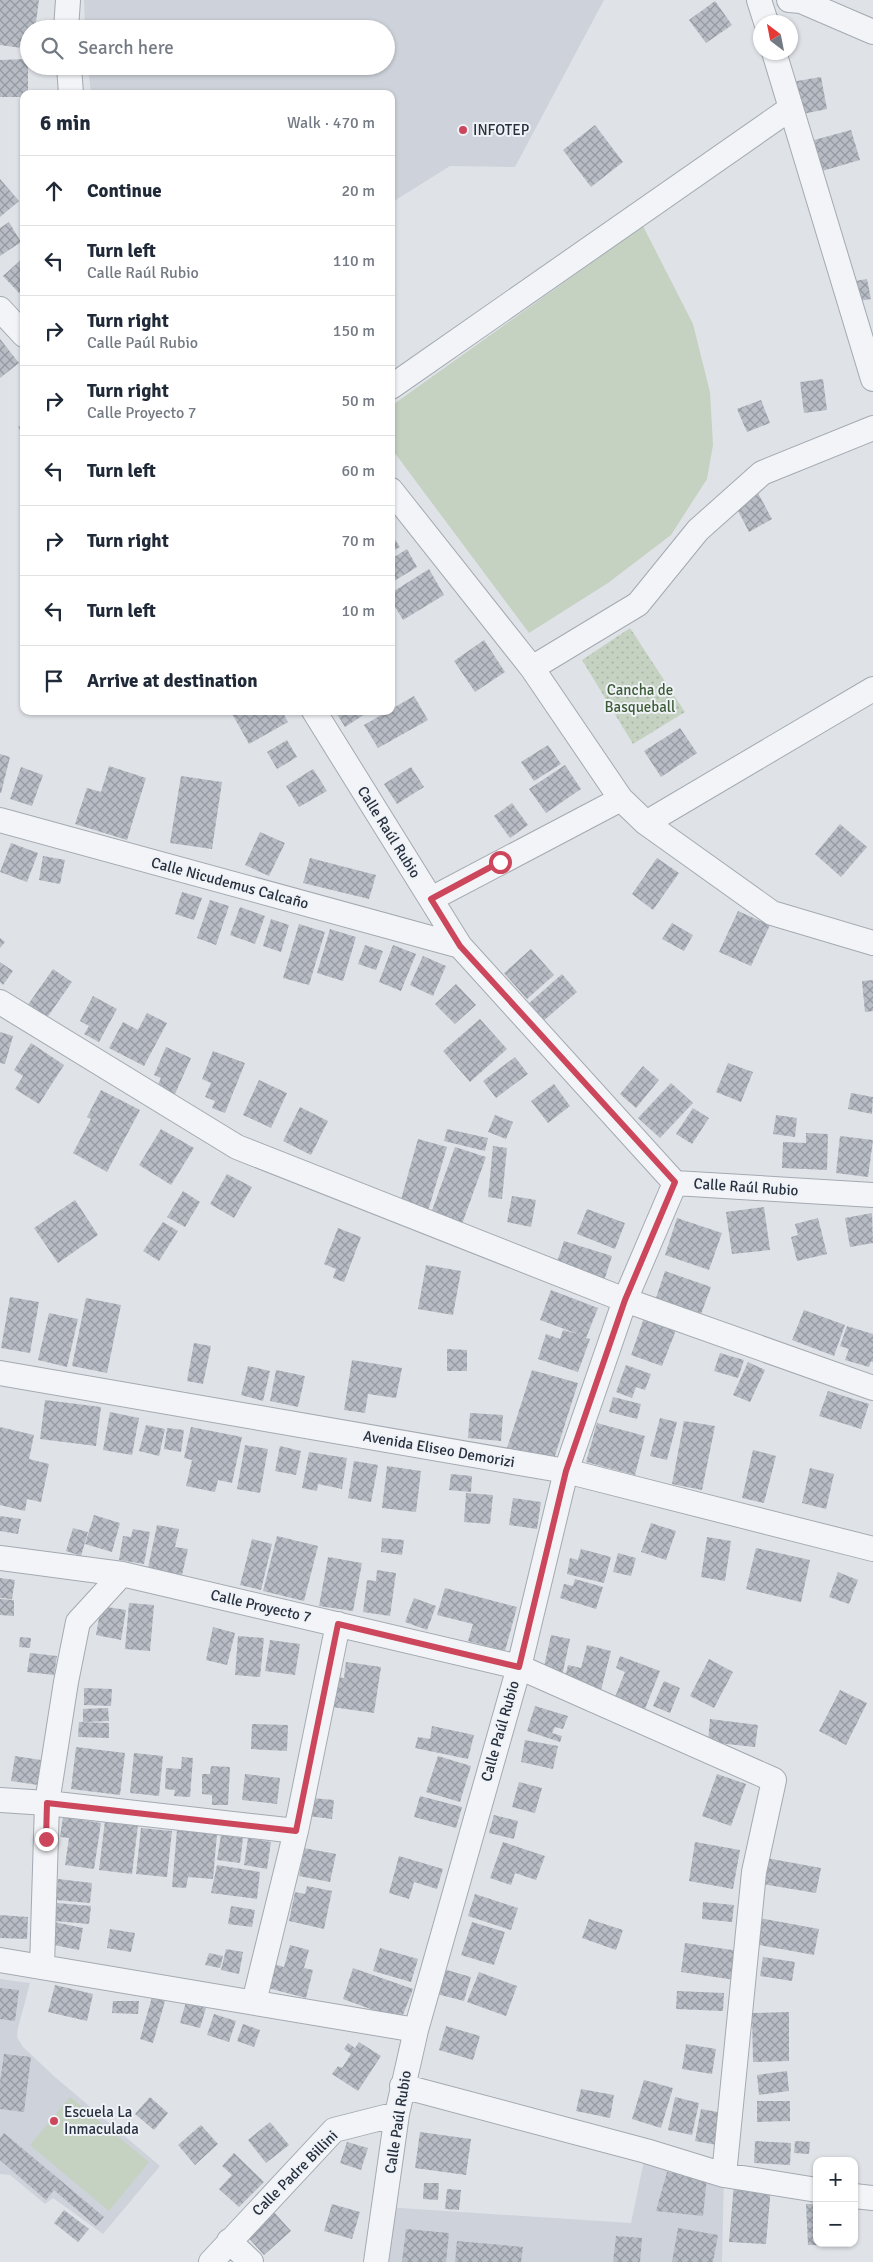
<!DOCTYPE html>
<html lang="en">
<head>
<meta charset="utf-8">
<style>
  :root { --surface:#fff; --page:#f2f2f3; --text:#1f2937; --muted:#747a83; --line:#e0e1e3 }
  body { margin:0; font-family:Signika,sans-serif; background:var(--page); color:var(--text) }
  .controls { position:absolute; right:15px; bottom:15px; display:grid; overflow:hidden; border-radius:10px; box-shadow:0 1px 4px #0004 }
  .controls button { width:45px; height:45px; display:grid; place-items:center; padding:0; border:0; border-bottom:1px solid var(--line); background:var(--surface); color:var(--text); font:25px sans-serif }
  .compass { position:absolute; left:753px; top:15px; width:45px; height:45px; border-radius:50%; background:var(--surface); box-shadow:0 1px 4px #0004; rotate:328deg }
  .stop { position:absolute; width:15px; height:15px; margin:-11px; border:4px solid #cc465c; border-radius:50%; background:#fff }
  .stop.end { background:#cc465c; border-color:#fff; box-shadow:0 1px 5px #0008 }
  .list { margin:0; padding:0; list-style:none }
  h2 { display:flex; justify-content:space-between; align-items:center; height:65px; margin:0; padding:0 20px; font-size:21px }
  h2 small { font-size:16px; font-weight:400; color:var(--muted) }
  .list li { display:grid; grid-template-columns:32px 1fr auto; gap:15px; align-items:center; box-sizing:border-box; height:70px; padding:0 20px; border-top:1px solid var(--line) }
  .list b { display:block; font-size:19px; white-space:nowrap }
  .list p { margin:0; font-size:16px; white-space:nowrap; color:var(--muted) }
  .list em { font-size:16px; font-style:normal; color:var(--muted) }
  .icon { flex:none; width:28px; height:28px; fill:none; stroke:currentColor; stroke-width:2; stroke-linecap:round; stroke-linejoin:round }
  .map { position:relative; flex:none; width:873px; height:2262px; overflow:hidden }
  .search { position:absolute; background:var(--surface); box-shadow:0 1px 4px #0004; left:20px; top:20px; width:375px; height:55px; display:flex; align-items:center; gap:12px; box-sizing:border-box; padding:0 18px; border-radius:28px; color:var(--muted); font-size:19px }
  .panel { position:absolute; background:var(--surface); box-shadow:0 1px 4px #0004; left:20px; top:90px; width:375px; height:625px; border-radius:10px }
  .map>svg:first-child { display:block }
  .built { fill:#ced2da }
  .park { fill:url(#park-dots) }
  .pitch { fill:#c5d2c1 }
  .building { fill:url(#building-cross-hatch) }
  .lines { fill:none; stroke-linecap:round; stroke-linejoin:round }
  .minor-casing { stroke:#a4aab2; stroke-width:26 }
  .minor { stroke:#f2f4f7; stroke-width:24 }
  .route { stroke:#cc465c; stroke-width:6 }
  .poi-dot { fill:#cc465c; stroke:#eff2f6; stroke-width:2 }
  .labels { text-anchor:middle; stroke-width:4; stroke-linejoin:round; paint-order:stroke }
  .poi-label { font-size:15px; fill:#28313f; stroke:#eff2f6; text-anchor:start }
  .park-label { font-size:15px; fill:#3d5b36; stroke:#eff2f6 }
  .street-label { font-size:15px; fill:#28313f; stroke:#eff2f6 }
</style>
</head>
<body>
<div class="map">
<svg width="873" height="2262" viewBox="0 0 873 2262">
  <defs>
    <pattern id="park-dots" width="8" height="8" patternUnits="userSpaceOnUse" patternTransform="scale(1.25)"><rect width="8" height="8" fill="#c5d2c1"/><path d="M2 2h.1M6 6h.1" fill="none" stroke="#a9b5a7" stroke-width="1.8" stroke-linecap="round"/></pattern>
    <pattern id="building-cross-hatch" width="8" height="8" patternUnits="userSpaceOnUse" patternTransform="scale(1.25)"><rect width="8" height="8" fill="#b7bcc5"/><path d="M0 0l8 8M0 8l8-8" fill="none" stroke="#9599a1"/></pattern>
  </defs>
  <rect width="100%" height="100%" fill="#dfe3e8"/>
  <path class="built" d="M84,0h520l-89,167 -65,-1 -59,37v-109h-300l-3,-28h298v-37h-301z
    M0,1979l30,4 -12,45 -1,9 6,10 32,30 105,89 -57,68 -50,-36 -8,6 -35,-29 -10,-1z
    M646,2151l78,24 -2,87h-346l9,-55 246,16z"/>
  <path class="park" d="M630,628l55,84 -52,32 -51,-84z"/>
  <path class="pitch" d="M643,226l50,98 17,68 3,53 -6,34 -36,56 -63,48 -79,50 -138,-185v-42z
    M70,2097l79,65 -40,49 -79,-66z"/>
  <path class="building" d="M0,0h39l-4,29h-6v20l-29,-4z
    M715,1l17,24 -26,18 -17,-23z
    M28,59v35h-4v3h-24v-37z
    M821,77l6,32 -29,6 -7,-33z
    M595,125l28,37 -32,25 -28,-37z
    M851,130l9,30 -38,11 -8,-31z
    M0,179l19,22 -19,16z
    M9,222l12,20 -21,14v-28z
    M24,257v32l-5,4 -16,-17z
    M867,279l4,20 -18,3 -4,-20z
    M0,339l19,24 -19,15z
    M823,379l4,31 -23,3 -4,-31z
    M761,400l9,23 -23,9 -10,-23z
    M24,423v12l-6,-8z
    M758,493l14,26 -23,13 -14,-27z
    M391,534l9,13 -9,5z
    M407,549l10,18 -26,16v-24z
    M429,569l15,26 -41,25 -12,-20v-7z
    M484,640l21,32 -30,20 -21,-31z
    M414,696l14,24 -50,28 -14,-23z
    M233,711h49l6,11 -39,22 -18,-32z
    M335,711h35l-25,16z
    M680,728l17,25 -36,24 -17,-26z
    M287,740l10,17 -20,12 -10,-17z
    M548,745l13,19 -27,17 -13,-19z
    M0,754l10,3 -9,36h-1z
    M565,765l16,24 -35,24 -17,-24z
    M109,766l37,12 -19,62 -52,-16 12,-36 14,4z
    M21,767l22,8 -11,31 -22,-7z
    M411,767l13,20 -27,17 -13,-20z
    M313,769l14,22 -28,16 -13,-21z
    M181,776l41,6 -10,67 -42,-6z
    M512,803l16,22 -18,13 -16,-22z
    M840,824l27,23 -26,30 -26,-23z
    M260,832l25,11 -16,33 -24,-11z
    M11,843l27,10 -11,29 -27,-10z
    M43,856l22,4 -5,24 -21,-4z
    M310,858l66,17 -7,24 -66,-16z
    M657,858l22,15 -26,37 -21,-16z
    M182,892l20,6 -8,22 -19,-6z
    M210,900l19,6 -13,39 -19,-7z
    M240,907l25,9 -10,28 -25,-9z
    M738,911l32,14 -19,41 -32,-14z
    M271,919l18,6 -8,27 -18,-6z
    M672,923l21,12 -9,16 -22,-12z
    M299,924l26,8 -16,53 -26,-7z
    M330,929l26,8 -13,44 -26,-8z
    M0,938l5,4 -5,6z
    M365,945l18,6 -7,19 -18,-6z
    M393,945l23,9 -15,37 -22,-9z
    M531,949l23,26 -27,24 -23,-26z
    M423,956l23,10 -13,30 -23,-11z
    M0,962l13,9 -10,14 -3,-3z
    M53,969l19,13 -26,37 -19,-13z
    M562,974l15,18 -35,30 -15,-17z
    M873,980v31l-8,1 -3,-31z
    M456,984l20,21 -21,19 -20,-20z
    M93,996l24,13 -18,33 -15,-8 5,-8 -9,-5z
    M147,1013l20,10 -23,43 -35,-18 14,-26 15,8z
    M480,1019l27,30 -37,33 -27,-31z
    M0,1032l13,4 -8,28 -5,-1z
    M31,1043l33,22 -25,39 -24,-15 8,-13 -9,-6z
    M166,1047l25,11 -16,36 -18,-7 4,-9 -7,-3z
    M213,1051l32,12 -20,50 -13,-5 3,-7 -10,-4 6,-14 -9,-4z
    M515,1057l13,17 -32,24 -13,-17z
    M728,1063l25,9 -12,30 -25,-10z
    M643,1066l16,14 -23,28 -16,-14z
    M259,1080l28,13 -16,35 -28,-13z
    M671,1083l22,20 -33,35 -22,-20z
    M554,1084l16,22 -22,17 -17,-22z
    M101,1090l39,20 -33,62 -34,-19 18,-34 -4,-2z
    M851,1093l22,4 -1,17 -24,-5z
    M300,1107l28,14 -17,34 -28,-14z
    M693,1108l16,10 -17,26 -16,-10z
    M495,1115l18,7 -7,17 -18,-7z
    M776,1115l21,3 -2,19 -22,-3z
    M161,1129l33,19 -23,37 -32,-20z
    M447,1129l41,9 -3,13 -41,-10z
    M806,1133l22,1 -1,36 -45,-2 1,-26 23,1z
    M840,1136l33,4 -5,37 -32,-4z
    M418,1139l29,8 -19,64 -28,-8z
    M493,1146l14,2 -5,51 -14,-2z
    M455,1147l31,10 -25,70 -31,-11z
    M227,1174l25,13 -18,31 -24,-14z
    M183,1191l17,11 -15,25 -18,-10z
    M512,1196l24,4 -5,27 -24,-5z
    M75,1200l23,35 -40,28 -24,-35z
    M764,1207l6,43 -38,4 -6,-42z
    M587,1209l38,14 -10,26 -38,-15z
    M872,1213l1,30 -23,4 -5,-29z
    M677,1218l45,15 -13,37 -44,-15z
    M818,1218l9,36 -30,7 -6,-24 7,-2 -3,-11z
    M163,1222l15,9 -19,30 -16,-10z
    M338,1228l23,9 -17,45 -11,-4 3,-9 -12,-5z
    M564,1241l48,15 -9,28 -48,-16z
    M426,1265l35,6 -8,44 -35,-6z
    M665,1271l46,16 -10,27 -45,-16z
    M551,1290l47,18 -12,30 4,1 -12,33 -40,-13 8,-25 14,5 3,-9 15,4 -38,-14z
    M10,1297l29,5 -9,51 -29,-5z
    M86,1298l35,7 -14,68 -35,-7z
    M804,1310l41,15 -11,31 -42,-16z
    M49,1313l29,6 -11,48 -29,-7z
    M644,1318l32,12 -14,36 -31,-11z
    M847,1326l26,8v28l-2,-1 -2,6 -24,-7 4,-11 -9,-3z
    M194,1343l17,3 -8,38 -16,-3z
    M447,1349l20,1v21h-20z
    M720,1353l24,7 -6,18 -24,-7z
    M352,1360l50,8 -6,30 -28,-4 -3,19 -21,-3z
    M748,1362l17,8 -15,32 -17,-7z
    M626,1365l25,9 -6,16 -9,-3 -4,11 -16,-6z
    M248,1366l22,5 -7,30 -22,-6z
    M276,1370l29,6 -7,31 -28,-6z
    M532,1370l46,13 -25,79 -46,-14z
    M828,1391l41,13 -8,25 -42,-13z
    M613,1397l28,7 -4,15 -28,-7z
    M45,1400l56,7 -5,39 -56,-7z
    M110,1412l29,6 -7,37 -29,-5z
    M470,1413l33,2 -2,26 -33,-3z
    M660,1418l17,4 -10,38 -17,-4z
    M684,1421l31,5 -13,64 -30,-6z
    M597,1423l48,13 -10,39 -49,-13z
    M146,1425l19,4 -6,27 -20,-5z
    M0,1427l34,8 -5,24 20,5 -8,38 -14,-3 -2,12 -25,-6z
    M191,1427l51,10 -10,46 -14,-3 -3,12 -29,-6 6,-26 -8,-2z
    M167,1428l17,2 -3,22 -17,-3z
    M245,1445l23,4 -8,44 -23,-4z
    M280,1446l21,5 -5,24 -21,-4z
    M753,1450l23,6 -12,47 -22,-5z
    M309,1452l38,6 -5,31 -24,-5 -1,7 -15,-3z
    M354,1461l24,4 -7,37 -23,-4z
    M387,1466l34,5 -5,41 -34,-4z
    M810,1468l24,6 -8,35 -24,-6z
    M451,1474l21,2 -1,16 -22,-2z
    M466,1493l27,2 -3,29 -26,-2z
    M513,1498l28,4 -4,27 -28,-4z
    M94,1515l26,8 -8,29 -27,-8z
    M0,1516l21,3 -3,15 -18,-3z
    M651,1523l25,8 -10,29 -25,-8z
    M157,1525l22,4 -4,18 13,2 -6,26 -34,-7z
    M73,1528l15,4 -7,24 -15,-5z
    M133,1529l17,3 -6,32 -25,-4 4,-24 8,1z
    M277,1536l41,10 -14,55 -41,-10z
    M707,1537l24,4 -6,40 -24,-4z
    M382,1538l22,2 -2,15 -21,-3z
    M252,1539l20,5 -11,46 -21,-5z
    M756,1548l54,12 -9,42 -55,-13z
    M581,1549l30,8 -7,26 -37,-9 3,-16 8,2z
    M618,1553l18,5 -5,18 -18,-4z
    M328,1557l34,6 -9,48 -34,-5z
    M377,1570l19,3 -6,43 -27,-4 4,-32 9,1z
    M838,1572l20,8 -9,24 -20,-7z
    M0,1578l15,2 -3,19 -12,-1z
    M575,1579l28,8 -7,22 -36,-11 4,-14 9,2z
    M445,1588l72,19 -12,44 -37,-10 5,-17 -36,-9z
    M414,1598l22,8 -9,24 -22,-8z
    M0,1599l14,1v16l-14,-1z
    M129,1603l25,2 -4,46 -25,-2z
    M101,1606l25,4 -5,30 -25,-5z
    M213,1627l22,6 -8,32 -21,-5z
    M551,1635l19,4 -8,37 -19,-5z
    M238,1636l26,2 -4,39 -25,-2z
    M20,1637l11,1 -1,10 -11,-1z
    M270,1640l30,4 -5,31 -30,-4z
    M587,1645l24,6 -10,39 -37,-9 4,-16 13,3z
    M30,1653l27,3 -3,19 -27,-3z
    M620,1656l40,15 -15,38 -30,-12 10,-25 -9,-4z
    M709,1659l24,13 -19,36 -24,-12z
    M346,1662l35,5 -7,46 -42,-6 5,-30 7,1z
    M664,1681l16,7 -10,25 -17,-7z
    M84,1688l28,1 -1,17 -27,-1z
    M840,1690l27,13 -21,42 -27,-14z
    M535,1706l33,10 -5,13 -8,-2 -3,6 10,3 -2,6 -33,-11z
    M108,1708l1,13 -26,1v-13z
    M710,1719l48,6 -3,22 -47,-5z
    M79,1722l30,1v15l-31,-1z
    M252,1724l36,1 -1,26 -36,-2z
    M432,1726l42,9 -6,24 -53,-11 3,-11 12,2z
    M525,1740l33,6 -5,23 -32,-7z
    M76,1747l49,6 -5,42 -49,-6z
    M134,1753l29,3 -4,40 -29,-3z
    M15,1756l26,4 -3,25 -27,-4z
    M438,1756l33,10 -11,36 -34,-10z
    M182,1757l11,1 -3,39 -16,-1 1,-6 -10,-1 1,-21 15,1z
    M211,1766l19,1 -2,38h-16v-10l-10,-1v-20h8z
    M245,1774l35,4 -3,26 -35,-4z
    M717,1774l29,10 -15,42 -29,-10z
    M519,1782l23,6 -7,25 -23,-6z
    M420,1796l42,11 -6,21 -42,-11z
    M311,1798l23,2 -2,19 -24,-3z
    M494,1815l24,6 -4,18 -25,-6z
    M63,1817l38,6 -7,46 -29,-4 4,-27 -9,-1z
    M105,1821l33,4 -6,49 -33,-4z
    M141,1828l31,3 -5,46 -31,-3z
    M177,1830l40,4 -4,45 -25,-2 -2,11 -14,-1z
    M221,1835l22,3 -3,25 -23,-3z
    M248,1838l23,4 -4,27 -23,-4z
    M503,1842l42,14 -9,24 -21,-7 -4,12 -21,-7z
    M695,1842l45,8 -7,39 -44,-8z
    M304,1848l32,6 -6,28 -31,-6z
    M399,1856l44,13 -6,20 -23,-7 -5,17 -20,-6z
    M766,1858l55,10 -5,25 -54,-9z
    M217,1865l43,7 -3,27 -46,-6z
    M58,1879l34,4 -2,20 -34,-3z
    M307,1886l25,5 -8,38 -35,-8 6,-29 10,2z
    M475,1894l43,14 -7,22 -43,-14z
    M703,1902l31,3 -2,17 -30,-3z
    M57,1903l34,3 -2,18 -34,-3z
    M231,1906l24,4 -3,17 -24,-3z
    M0,1915l28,2 -1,22 -27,-1z
    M759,1918l60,11 -5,26 -60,-11z
    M589,1919l34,11 -7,20 -34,-12z
    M54,1922l29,6 -4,22 -30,-6z
    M472,1922l33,10 -11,33 -33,-10z
    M110,1929l25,4 -4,19 -24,-4z
    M685,1943l54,8 -4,29 -54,-8z
    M290,1945l19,5 -5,18 9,2 -7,28 -38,-10 6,-24 10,3z
    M380,1948l38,11 -7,23 -38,-11z
    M226,1949l17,3 -4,22 -18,-4z
    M209,1953l14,3 -3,12 -15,-3z
    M763,1957l32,5 -3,19 -32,-5z
    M353,1968l60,21 -12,31 -58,-21z
    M440,1968l31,9 -7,24 -31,-8z
    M479,1972l38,14 -11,30 -39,-14z
    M55,1985l38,9 -6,27 -39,-9z
    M0,1988l19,2 -4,31 -15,-2z
    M677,1991l47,2 -1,18 -47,-2z
    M152,1997l13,4 -12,42 -13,-4z
    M113,2001h26l-1,13 -26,-1z
    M186,2002l20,6 -6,20 -20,-5z
    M789,2012v49l-36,1 -1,-49z
    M214,2014l22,7 -7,21 -22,-7z
    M243,2024l17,6 -6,17 -17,-6z
    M446,2026l34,10 -7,24 -34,-10z
    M359,2042l22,14 -23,35 -26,-17 6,-8 4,2 9,-14 -7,-5 4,-6 7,5z
    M686,2044l30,5 -4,25 -30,-5z
    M4,2054l27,3 -7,55 -24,-3v-27z
    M787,2071l2,20 -30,4 -2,-20z
    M644,2080l29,8 -12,40 -29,-9z
    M581,2089l33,6 -4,23 -34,-7z
    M150,2097l18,16 -14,17 -19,-16z
    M675,2097l24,6 -7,32 -24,-5z
    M757,2101h33v20l-33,1z
    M701,2109l22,4 -6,32 -22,-4z
    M270,2122l19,23 -23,18 -18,-23z
    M201,2125l17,19 -23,21 -17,-20z
    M420,2132l51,7 -5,36 -51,-7z
    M4,2133l100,84 -8,9 -42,-36 -8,10 -46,-40v-22z
    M755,2141l36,2 -1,22 -36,-2z
    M795,2141l15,1 -1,12 -15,-1z
    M347,2142l21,6 -7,22 -21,-7z
    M234,2153l30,29 -25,25 -20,-18 13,-14 -10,-9z
    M667,2172l40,6 -4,38 -47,-5z
    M424,2183h15l-1,17 -15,-1z
    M734,2184l37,3 -5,57 -37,-2z
    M447,2189l14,1 -2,20 -14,-1z
    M332,2204l28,8 -8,27 -28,-8z
    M806,2204h11v41h-9z
    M64,2210l25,19 -11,13 -24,-19z
    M272,2210l19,21 -27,24 -19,-21z
    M678,2228l40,7 -5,27h-41z
    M406,2229l43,4 -3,29h-44z
    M616,2236l26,2 -2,24h-27z
    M457,2241l66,6 -2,15h-66z"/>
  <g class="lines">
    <g class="minor-casing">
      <path id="minor" d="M759,0l7,22
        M789,0l12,1 72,31
        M66,29l2,-29
        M774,52l17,56
        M69,66l2,28
        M0,309l24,26
        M391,387l400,-279 82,271
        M391,490l141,178 89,131 25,24 126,90 101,30
        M532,668l106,-64 60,-74 64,-57 111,-45
        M314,711l146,235 215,237 198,12
        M0,820l460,126
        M646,823l227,-134
        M431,899l190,-100
        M0,1002l237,145 388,153 248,88
        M0,1373l566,98 307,78
        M0,1558l122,16 397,93 255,113 -20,92 -30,303
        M0,1800l47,3 249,28
        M0,1960l416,70
        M42,1967l5,-164 19,-121 12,-60 44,-48
        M254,2002l42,-171 42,-207
        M402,2086l244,65 78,24 93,15
        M854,2196l19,2
        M229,2241l22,21
        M211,2262l123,-132 63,-16
        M376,2262l21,-148 19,-84 103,-363 47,-196 59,-171 50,-117"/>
    </g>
    <use href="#minor" class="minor"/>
  </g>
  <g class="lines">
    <path class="route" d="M46,1839l1,-36 249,28 42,-207 181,43 47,-196 59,-171 50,-118 -215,-236 -29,-47 69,-37"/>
  </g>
  <g class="poi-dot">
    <circle cx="463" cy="130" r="5"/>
    <circle cx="54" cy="2121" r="5"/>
  </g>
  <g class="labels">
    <g class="poi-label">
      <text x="473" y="135">INFOTEP</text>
      <text x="64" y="2117">Escuela La<tspan x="64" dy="17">Inmaculada</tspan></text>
    </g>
    <g class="park-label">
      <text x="640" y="695">Cancha de<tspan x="640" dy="17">Basqueball</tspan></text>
    </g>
    <g class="street-label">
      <text transform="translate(389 832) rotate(58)" y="5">Calle Raúl Rubio</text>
      <text transform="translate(230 883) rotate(15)" y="5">Calle Nicudemus Calcaño</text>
      <text transform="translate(746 1187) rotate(4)" y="5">Calle Raúl Rubio</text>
      <text transform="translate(439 1449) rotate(10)" y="5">Avenida Eliseo Demorizi</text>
      <text transform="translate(261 1606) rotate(13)" y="5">Calle Proyecto 7</text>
      <text transform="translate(500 1731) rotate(-74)" y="5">Calle Paúl Rubio</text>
      <text transform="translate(398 2122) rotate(-81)" y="5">Calle Paúl Rubio</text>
      <text transform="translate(295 2173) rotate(-45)" y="5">Calle Padre Billini</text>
    </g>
  </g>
</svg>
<div class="controls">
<button>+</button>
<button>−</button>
</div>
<svg class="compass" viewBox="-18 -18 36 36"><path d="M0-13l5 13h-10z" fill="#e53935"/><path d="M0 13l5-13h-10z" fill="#747a83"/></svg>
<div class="stop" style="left:500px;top:862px"></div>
<div class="stop end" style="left:46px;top:1839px"></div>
<div class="search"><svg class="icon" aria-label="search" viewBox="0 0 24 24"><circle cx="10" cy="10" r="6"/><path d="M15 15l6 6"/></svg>Search here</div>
<section class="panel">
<h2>6 min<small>Walk · 470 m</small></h2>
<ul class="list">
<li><svg class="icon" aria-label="ahead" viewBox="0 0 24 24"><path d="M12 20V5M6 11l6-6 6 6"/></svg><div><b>Continue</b></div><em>20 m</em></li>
<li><svg class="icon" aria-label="left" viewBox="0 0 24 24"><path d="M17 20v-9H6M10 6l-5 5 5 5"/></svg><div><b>Turn left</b><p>Calle Raúl Rubio</p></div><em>110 m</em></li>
<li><svg class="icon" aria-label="right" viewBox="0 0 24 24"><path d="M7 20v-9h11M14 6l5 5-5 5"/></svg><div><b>Turn right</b><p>Calle Paúl Rubio</p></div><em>150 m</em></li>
<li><svg class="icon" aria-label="right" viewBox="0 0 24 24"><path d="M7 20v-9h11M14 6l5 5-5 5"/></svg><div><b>Turn right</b><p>Calle Proyecto 7</p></div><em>50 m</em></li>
<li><svg class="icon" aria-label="left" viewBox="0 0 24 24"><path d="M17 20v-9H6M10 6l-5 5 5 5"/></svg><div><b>Turn left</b></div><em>60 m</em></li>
<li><svg class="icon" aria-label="right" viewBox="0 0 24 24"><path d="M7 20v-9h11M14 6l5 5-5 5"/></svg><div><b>Turn right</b></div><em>70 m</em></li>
<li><svg class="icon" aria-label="left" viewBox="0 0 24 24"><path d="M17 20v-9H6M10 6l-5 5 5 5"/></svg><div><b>Turn left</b></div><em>10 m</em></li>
<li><svg class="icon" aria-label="arrive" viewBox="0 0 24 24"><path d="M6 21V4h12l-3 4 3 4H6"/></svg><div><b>Arrive at destination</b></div></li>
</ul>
</section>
</div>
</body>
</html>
